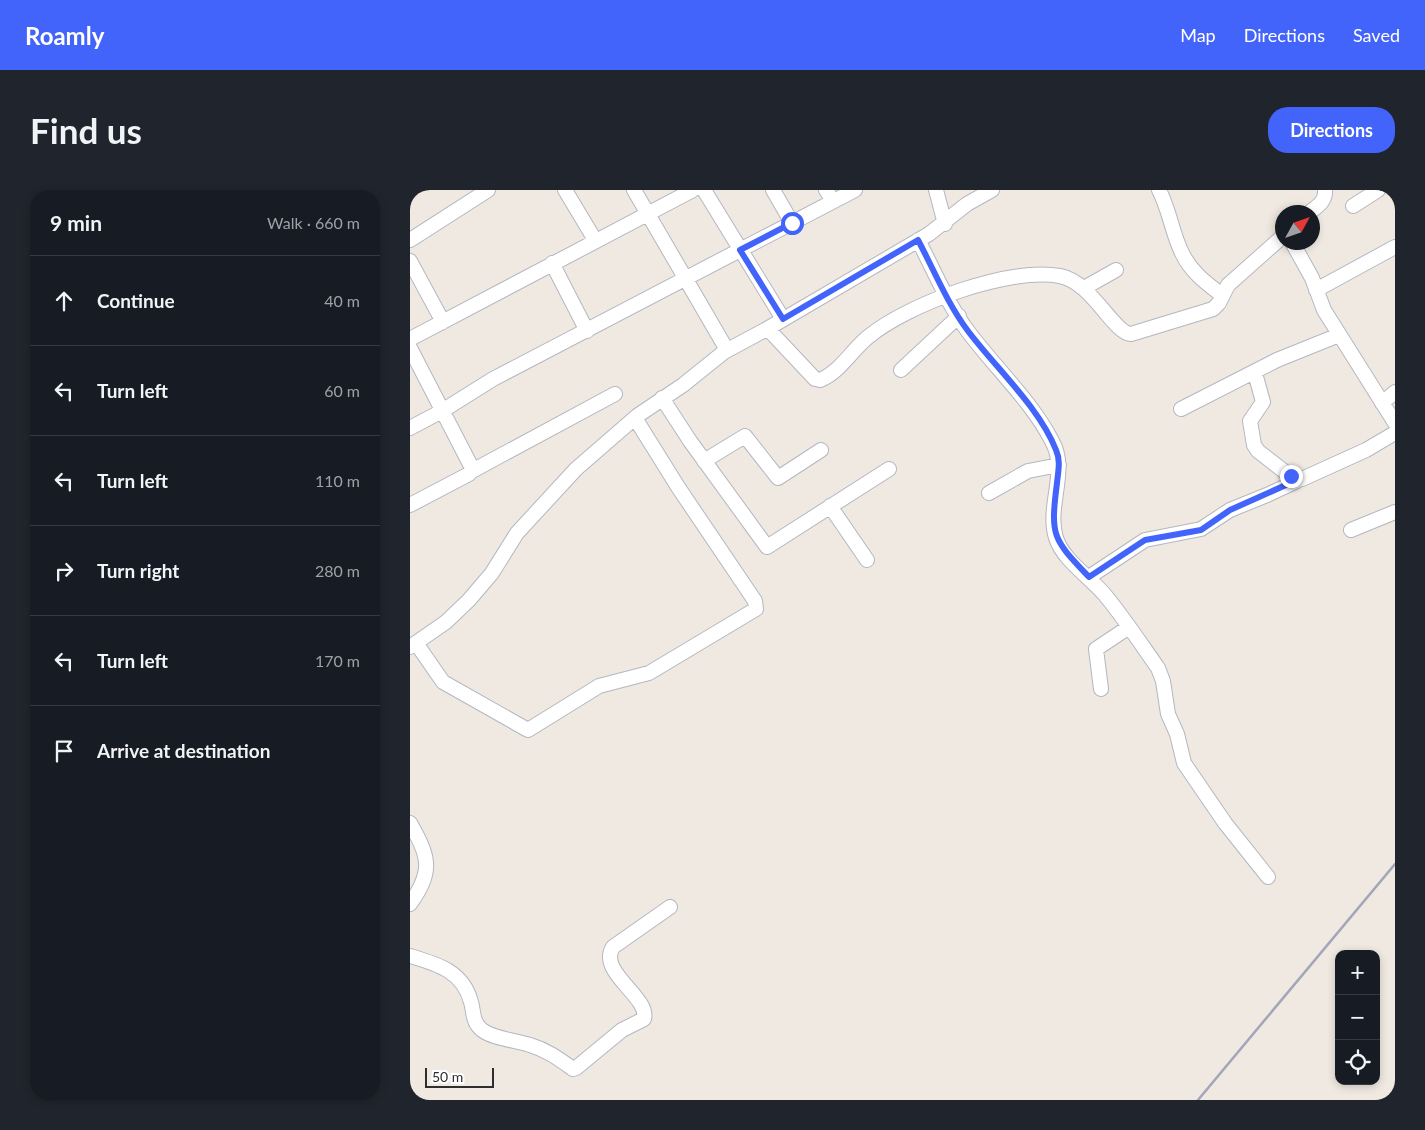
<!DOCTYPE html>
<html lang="en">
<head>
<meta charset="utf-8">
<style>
  :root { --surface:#171b24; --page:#20242c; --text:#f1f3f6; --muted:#9ea1a6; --line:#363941; --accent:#4264fb }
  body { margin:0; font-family:Lato,sans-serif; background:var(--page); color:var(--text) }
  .controls { position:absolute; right:15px; bottom:15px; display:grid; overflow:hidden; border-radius:10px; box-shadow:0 2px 8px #0003 }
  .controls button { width:45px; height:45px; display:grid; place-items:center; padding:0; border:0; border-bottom:1px solid var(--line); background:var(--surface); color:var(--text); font:25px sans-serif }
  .compass { position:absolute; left:865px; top:15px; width:45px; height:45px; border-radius:50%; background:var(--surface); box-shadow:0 2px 8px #0003; rotate:50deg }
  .scale { position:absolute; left:15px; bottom:12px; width:69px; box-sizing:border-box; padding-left:5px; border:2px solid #2e2e2e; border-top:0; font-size:14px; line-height:18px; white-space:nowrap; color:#2e2e2e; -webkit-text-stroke:4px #fff; paint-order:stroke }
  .stop { position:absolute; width:15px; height:15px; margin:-11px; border:4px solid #4264fb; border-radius:50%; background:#fff }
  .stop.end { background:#4264fb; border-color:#fff; box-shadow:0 1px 5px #0008 }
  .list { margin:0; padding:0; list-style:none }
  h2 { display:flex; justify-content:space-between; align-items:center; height:65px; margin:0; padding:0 20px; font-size:21px }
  h2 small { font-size:16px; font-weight:400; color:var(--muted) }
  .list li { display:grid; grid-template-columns:32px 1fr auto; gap:15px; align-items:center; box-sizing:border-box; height:90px; padding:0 20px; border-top:1px solid var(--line) }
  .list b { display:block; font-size:19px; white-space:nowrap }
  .list em { font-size:16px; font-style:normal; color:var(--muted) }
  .icon { flex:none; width:28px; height:28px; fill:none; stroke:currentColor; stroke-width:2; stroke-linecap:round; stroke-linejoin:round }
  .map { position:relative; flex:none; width:985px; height:910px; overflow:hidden; border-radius:20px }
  header { display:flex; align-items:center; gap:30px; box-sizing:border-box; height:70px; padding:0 25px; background:var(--accent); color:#fff }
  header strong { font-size:24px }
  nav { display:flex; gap:28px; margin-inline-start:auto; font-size:18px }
  .intro { display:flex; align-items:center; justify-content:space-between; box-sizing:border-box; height:120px; padding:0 30px }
  h1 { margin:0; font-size:35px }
  .button { padding:12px 22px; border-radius:20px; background:var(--accent); color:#fff; font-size:18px; font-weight:700 }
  main { display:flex; gap:30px; padding:0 30px }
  aside { flex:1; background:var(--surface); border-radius:20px; box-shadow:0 2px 8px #0003 }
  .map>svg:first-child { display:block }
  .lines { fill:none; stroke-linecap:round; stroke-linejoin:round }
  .minor-casing { stroke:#b4b7c1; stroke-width:16 }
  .minor { stroke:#fff; stroke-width:14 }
  .rail { stroke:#a3a6b8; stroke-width:2.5 }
  .route { stroke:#4264fb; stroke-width:6 }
</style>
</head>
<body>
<header>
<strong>Roamly</strong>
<nav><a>Map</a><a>Directions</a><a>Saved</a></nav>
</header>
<div class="intro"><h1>Find us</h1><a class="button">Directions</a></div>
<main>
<aside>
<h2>9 min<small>Walk · 660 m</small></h2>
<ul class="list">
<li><svg class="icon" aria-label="ahead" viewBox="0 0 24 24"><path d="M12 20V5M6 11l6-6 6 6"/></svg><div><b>Continue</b></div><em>40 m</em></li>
<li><svg class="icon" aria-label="left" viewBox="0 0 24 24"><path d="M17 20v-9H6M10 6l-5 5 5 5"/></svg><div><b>Turn left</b></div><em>60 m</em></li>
<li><svg class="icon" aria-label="left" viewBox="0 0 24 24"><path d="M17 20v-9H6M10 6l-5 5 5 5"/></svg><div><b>Turn left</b></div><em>110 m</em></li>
<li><svg class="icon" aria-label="right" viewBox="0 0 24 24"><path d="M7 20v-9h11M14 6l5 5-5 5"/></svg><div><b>Turn right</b></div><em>280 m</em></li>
<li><svg class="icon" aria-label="left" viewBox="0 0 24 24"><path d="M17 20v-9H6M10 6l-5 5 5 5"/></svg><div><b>Turn left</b></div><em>170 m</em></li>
<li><svg class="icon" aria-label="arrive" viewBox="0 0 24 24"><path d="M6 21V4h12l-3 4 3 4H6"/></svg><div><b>Arrive at destination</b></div></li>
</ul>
</aside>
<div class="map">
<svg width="985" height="910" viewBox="0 0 985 910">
  <rect width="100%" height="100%" fill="#efe9e1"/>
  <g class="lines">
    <g class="minor-casing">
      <path id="minor" d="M155,0l30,50
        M224,0l93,160
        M294,0l79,129
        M363,0l19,33
        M416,0l7,11
        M526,0l9,34
        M749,0c11,21 13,43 23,63 9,19 24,30 40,42
        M943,16l25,-16
        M900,22c8,-6 16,-11 15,-22
        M0,50l78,-50
        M508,50c16,30 29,63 49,90 28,38 63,69 85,111 17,30 -6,65 4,97 7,22 34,39 49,57 19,23 36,49 53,73l5,13 5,33 9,20 7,29 41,60 43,54
        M882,52l20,36 12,32 71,113
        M0,71l33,61
        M142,73l35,68
        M674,98l32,-18
        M906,100l79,-43
        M358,139l47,50 5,1c20,-8 32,-30 48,-43 40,-33 140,-70 192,-61 32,6 54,58 71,58l82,-25 6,-6 9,-18 54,-48
        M0,149l283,-149
        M0,158l62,120 -3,6 -59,31
        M491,180l58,-54
        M845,183l8,29 -13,19 4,24 4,6 36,28h8l64,-29 29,-17
        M252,208l28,43 77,106 122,-78
        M972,213l13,-11
        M771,219l96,-49 62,-25
        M0,238l32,-17 51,-32 362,-189
        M294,271l41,-25 33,42 43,-28
        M62,281l143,-77
        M579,303l39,-22 31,-6
        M420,316l37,54
        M941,340l44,-18
        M679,387l56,-37 56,-11 29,-19 37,-15 30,-14
        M6,453l27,39 85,48 71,-44 50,-13 107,-64 -1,-8 -77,-114 -43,-69
        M0,457l36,-25 23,-22 23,-27 25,-40 59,-64 61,-53 46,-31 41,-33 41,-22 164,-96 38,-30 25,-14
        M691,499l-5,-40 33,-22
        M0,633c19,34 24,47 0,81
        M0,766c27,8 53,15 61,46 3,10 1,20 11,28 12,9 33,10 48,15 17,5 29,14 43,24l3,-1 46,-38 22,-11c6,-22 -47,-47 -31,-72l57,-40"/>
    </g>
    <use href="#minor" class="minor"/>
    <path class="rail" d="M788,910l197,-236"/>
  </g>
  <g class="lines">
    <path class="route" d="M382,33l-52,27 43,69 135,-79c16,30 29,63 50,91 27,36 71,76 88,119 5,11 2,22 1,33 -7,54 -4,56 32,94l56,-37 56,-10 29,-20 67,-30 -6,-4"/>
  </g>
</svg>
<div class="controls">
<button>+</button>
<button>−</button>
<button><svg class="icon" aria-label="locate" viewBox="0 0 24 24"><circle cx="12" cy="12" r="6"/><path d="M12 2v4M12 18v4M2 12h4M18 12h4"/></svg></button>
</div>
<svg class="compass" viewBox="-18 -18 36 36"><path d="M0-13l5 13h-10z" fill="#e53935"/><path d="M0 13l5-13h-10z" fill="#9ea1a6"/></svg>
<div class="scale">50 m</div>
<div class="stop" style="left:382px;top:33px"></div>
<div class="stop end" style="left:881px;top:286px"></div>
</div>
</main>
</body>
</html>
